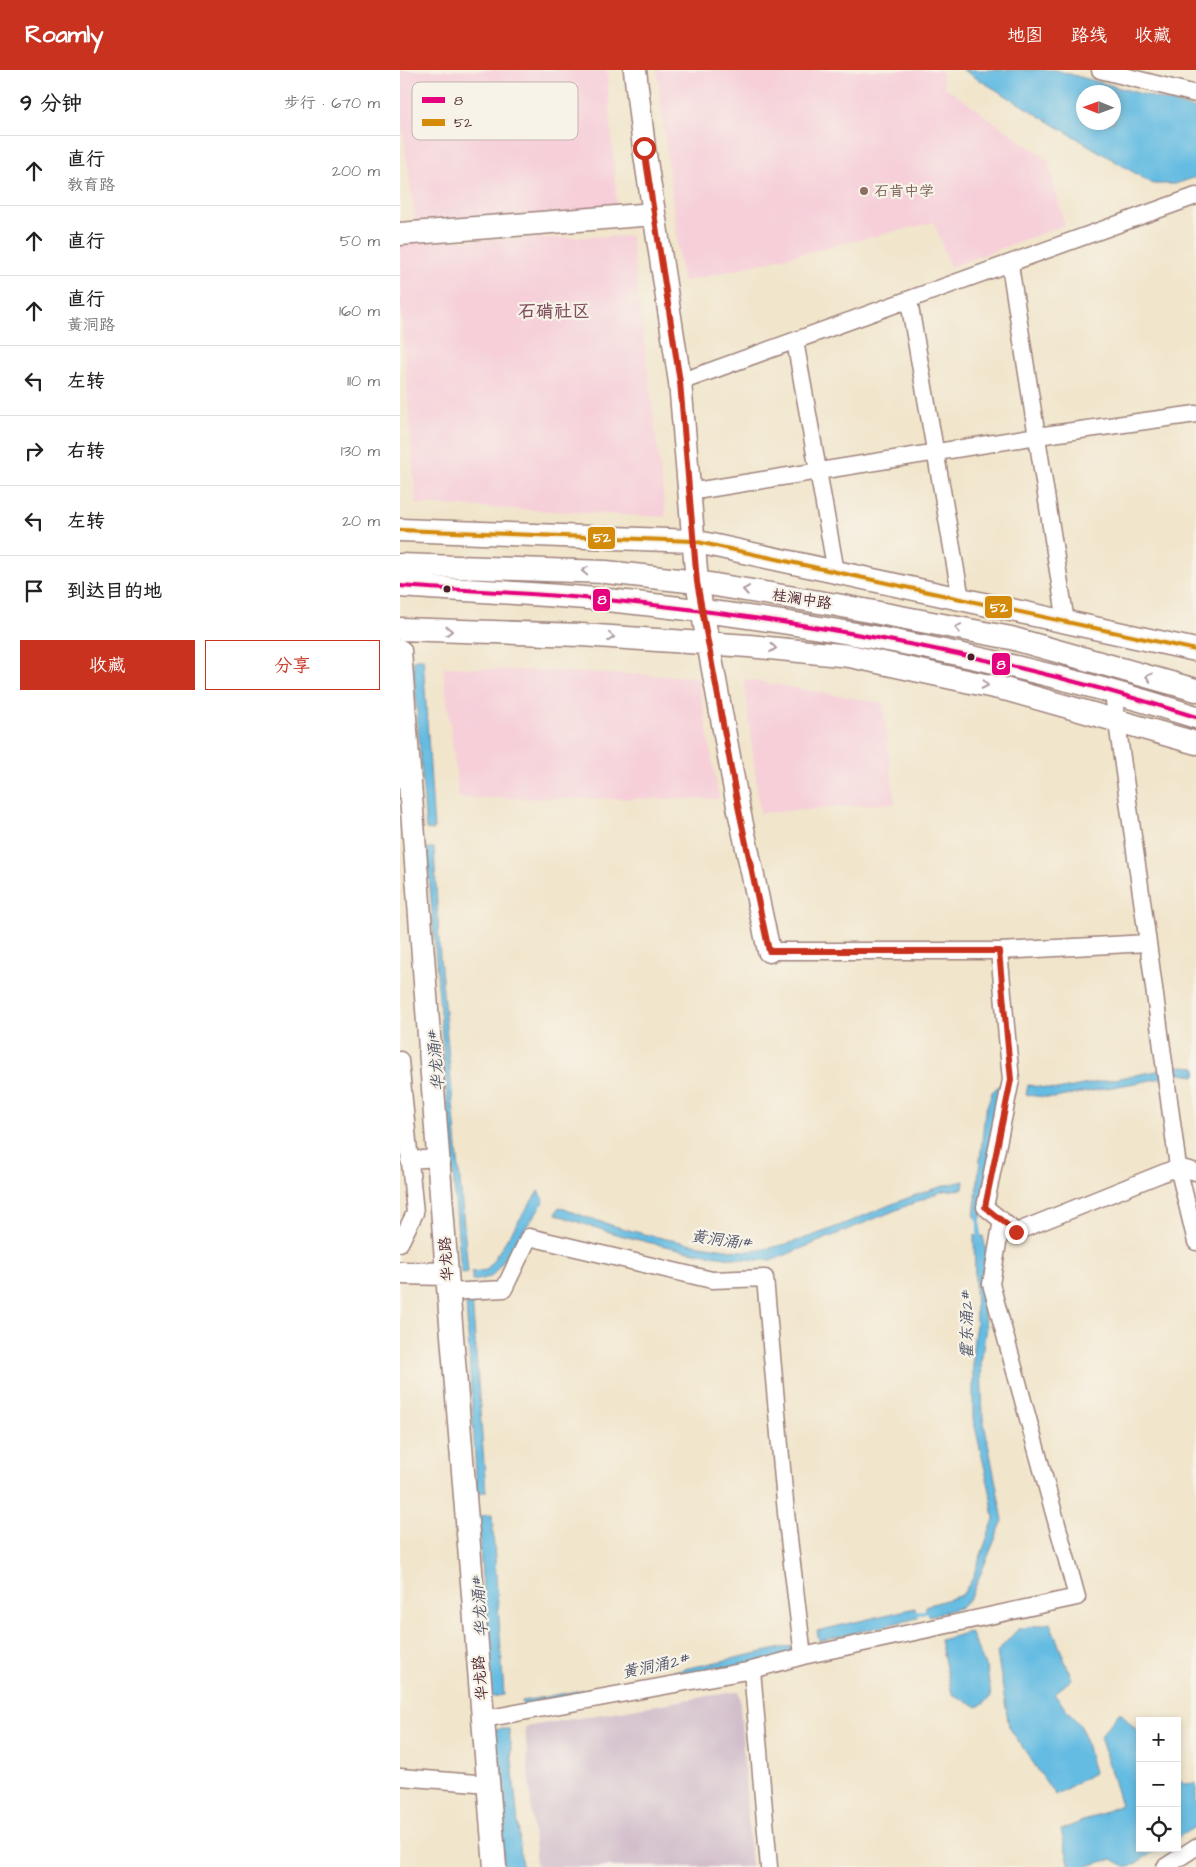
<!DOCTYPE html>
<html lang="zh">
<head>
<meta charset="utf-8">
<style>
  :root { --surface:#fff; --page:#f2f2f2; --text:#222; --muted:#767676; --line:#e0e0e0; --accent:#c8321e }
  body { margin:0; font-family:"Architects Daughter","LXGW WenKai TC",sans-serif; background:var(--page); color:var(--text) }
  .controls { position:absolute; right:15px; bottom:15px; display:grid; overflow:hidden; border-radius:0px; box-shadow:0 2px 8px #0003 }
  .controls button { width:45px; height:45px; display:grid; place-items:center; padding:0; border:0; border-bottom:1px solid var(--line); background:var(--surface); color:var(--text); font:25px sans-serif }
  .compass { position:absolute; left:676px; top:15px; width:45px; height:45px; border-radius:50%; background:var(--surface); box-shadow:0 2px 8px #0003; rotate:271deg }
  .stop { position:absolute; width:15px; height:15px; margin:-11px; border:4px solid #c8321e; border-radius:50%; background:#fff }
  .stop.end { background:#c8321e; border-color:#fff; box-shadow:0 1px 5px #0008 }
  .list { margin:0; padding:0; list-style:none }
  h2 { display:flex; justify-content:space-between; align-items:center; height:65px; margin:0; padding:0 20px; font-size:21px }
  h2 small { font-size:16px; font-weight:400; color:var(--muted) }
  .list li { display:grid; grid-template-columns:32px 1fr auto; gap:15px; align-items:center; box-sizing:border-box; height:70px; padding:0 20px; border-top:1px solid var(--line) }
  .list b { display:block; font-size:19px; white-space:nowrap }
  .list p { margin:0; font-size:16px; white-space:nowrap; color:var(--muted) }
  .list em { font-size:16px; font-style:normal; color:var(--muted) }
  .actions { display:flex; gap:10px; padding:15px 20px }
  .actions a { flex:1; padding:11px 0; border:1px solid var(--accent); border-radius:0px; text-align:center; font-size:18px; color:var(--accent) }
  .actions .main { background:var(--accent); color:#fff }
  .icon { flex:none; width:28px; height:28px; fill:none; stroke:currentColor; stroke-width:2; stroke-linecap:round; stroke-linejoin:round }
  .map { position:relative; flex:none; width:796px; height:1797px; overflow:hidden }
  header { display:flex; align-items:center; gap:30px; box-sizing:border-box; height:70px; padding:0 25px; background:var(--accent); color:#fff }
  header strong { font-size:24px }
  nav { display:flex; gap:28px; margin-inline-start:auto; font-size:18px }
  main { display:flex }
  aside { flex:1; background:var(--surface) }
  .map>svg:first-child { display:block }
  .built { fill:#f6cfd9 }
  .industrial { fill:#d1bdcb }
  .water { fill:#65bce2; stroke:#586e86; fill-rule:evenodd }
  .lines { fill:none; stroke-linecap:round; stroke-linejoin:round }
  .stream { stroke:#65bce2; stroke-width:4 }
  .street-casing { stroke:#9e827b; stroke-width:19 }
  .secondary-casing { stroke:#9e827b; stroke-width:25 }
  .street { stroke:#fff; stroke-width:16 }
  .secondary { stroke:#fff; stroke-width:22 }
  .bus-1-casing { stroke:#f7f3e8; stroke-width:8 }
  .bus-2-casing { stroke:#f7f3e8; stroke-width:8 }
  .bus-1 { stroke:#e5007d; stroke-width:4 }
  .bus-2 { stroke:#d48b09; stroke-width:4 }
  .oneway { stroke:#ae9aa0 }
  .route { stroke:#c8321e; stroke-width:6 }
  .education-dot { fill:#8d6e63; stroke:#f7f3e8; stroke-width:2 }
  .bus-dot { fill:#4a1f2b; stroke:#f7f3e8; stroke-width:2 }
  .labels { text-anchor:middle; stroke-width:4.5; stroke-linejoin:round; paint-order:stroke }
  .education-label { font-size:15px; fill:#785e54; stroke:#f7f3e8; text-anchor:start }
  .street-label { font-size:15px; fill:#4a1f2b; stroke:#f7f3e8 }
  .water-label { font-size:16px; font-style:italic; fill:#53566b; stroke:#f7f3e8 }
  .quarter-label { font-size:18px; font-weight:bold; fill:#804f5f; stroke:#f7f3e8 }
  .key { fill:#f7f3e8; stroke:#c3b3af; stroke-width:1 }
  .key-label { font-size:14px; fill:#4a1f2b }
  .line-badge { stroke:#f7f3e8; stroke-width:2 }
  .badge-label { font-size:14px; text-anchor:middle; font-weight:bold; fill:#fff }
</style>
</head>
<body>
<header>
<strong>Roamly</strong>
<nav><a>地图</a><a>路线</a><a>收藏</a></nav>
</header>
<main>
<aside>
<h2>9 分钟<small>步行 · 670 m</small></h2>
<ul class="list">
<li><svg class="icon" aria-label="ahead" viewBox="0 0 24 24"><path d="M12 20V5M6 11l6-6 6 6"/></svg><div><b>直行</b><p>教育路</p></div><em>200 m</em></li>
<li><svg class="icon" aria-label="ahead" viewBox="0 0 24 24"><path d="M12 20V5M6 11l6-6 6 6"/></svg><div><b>直行</b></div><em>50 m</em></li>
<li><svg class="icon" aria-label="ahead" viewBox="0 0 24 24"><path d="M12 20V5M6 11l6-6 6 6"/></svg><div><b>直行</b><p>黄洞路</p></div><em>160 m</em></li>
<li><svg class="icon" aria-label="left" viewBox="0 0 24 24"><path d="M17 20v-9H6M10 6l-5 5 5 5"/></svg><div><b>左转</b></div><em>110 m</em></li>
<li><svg class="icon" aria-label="right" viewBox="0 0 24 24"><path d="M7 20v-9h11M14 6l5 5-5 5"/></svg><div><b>右转</b></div><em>130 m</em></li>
<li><svg class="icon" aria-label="left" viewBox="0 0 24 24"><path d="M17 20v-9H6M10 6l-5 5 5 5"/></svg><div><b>左转</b></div><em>20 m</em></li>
<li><svg class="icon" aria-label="arrive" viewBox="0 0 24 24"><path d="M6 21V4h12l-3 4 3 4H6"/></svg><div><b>到达目的地</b></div></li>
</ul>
<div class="actions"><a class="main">收藏</a><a>分享</a></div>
</aside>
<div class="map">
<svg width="796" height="1797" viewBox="0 0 796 1797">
  <rect width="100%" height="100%" fill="#f7f3e8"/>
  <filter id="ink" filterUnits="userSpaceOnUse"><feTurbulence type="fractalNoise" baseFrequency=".02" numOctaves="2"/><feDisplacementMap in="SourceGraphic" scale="10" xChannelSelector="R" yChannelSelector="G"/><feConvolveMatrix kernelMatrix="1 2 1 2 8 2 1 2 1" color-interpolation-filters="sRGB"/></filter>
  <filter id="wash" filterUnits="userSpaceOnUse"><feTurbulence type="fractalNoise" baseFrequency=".0096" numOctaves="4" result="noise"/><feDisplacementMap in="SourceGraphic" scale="20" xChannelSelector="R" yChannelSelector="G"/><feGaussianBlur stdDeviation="1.12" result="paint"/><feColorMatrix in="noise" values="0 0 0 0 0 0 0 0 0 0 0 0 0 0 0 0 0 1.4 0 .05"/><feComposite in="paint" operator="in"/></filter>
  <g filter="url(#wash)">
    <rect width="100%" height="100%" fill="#f1e5cb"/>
    <path class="built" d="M0,0h207l10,138 -201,17 -16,-112z
      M257,0h284l4,17 103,73 17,65 -115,42 -16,-45 -252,60z
      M231,166l35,281 -250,-13 -16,-206v-56z
      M43,597l255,10 21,122 -260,-1z
      M344,609l139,24 12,100 -135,10z"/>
    <path class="industrial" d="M339,1621l12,176h-215l-11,-140z"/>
    <path class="water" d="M563,0h92l141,39v68l-21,7h-22zM684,22h30v30h-30z
      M23,588l11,172 -8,-1 -13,-169z
      M27,778h7l6,109 28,315 -7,1z
      M779,996l17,1v9l-22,-3 -1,-5z
      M762,1000v8l-108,20 -28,-3 2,-10 29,5z
      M600,1015l5,9 -8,12 -16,112 -3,2 -4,-3 11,-105 7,-20z
      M564,1111l-1,8 -20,2 -170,69c-29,1 -56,-4 -84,-9 -46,-9 -89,-20 -133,-37l3,-7c48,19 95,31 147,39 17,2 35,7 53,4 71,-12 134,-54 205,-69z
      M138,1121l6,8 -2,5 -47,68 -4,5 -19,4v-9l15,-2z
      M579,1165l4,1 3,15 -2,65 2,11 -5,36 2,55 20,102 -32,77 -9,10 -33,9 -3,-4v-6l36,-11 10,-15 22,-61 -4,-28 -17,-73v-70l3,-25 -2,-87z
      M72,1228l14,194 -9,1 -11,-193z
      M92,1445l12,180 -14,2 -12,-181z
      M515,1538l3,10 -99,23 -2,-10z
      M650,1553l22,56 -18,15 28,34 12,45 -39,22 -46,-68 -12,-75 21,-23z
      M570,1562l17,38 4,27 -13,10 -26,-13 -12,-54z
      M391,1576l2,9 -269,53 -2,-7 78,-14z
      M720,1642l20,22v114h20l-30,19h-4l-14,-8 -29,8h-13l-9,-37 60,-25 -21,-69z
      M99,1659h10l13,138h-18l-10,-136z
      M777,1707l7,7 12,-1v43l-19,12z"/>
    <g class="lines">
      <path class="stream" d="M579,1169v-23
        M514,1544l15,-3"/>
    </g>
  </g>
  <g filter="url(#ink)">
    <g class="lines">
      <g class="street-casing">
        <path id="street" d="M700,0l96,24
          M610,195l56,357
          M509,231l52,298
          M395,271l41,231
          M280,312l516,-186
          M289,422l348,-56 159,-22
          M369,881h230l149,-8 -35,-249
          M599,881l12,129 -26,127 31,25 162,-65 -30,-224
          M0,990l15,153 -15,30
          M9,1090l29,-2
          M796,1102l-18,-5 18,75
          M48,1222l56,-3 25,-52 183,43 53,-2 21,235 17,143 -51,14
          M403,1586l274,-59 -86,-313 11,-64
          M84,1649l268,-49 17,197
          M0,1707l89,7
          M765,1797l31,-20"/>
      </g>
      <g class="secondary-casing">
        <path id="secondary" d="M235,0l9,78 36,234 17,200 41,224 31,145
          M0,164l254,-20
          M0,460l293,11 503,109
          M0,495l206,7 91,10 140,23 174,33 185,52
          M0,516c69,5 138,7 207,14 199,20 399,56 589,117
          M0,559l181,6 168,11 101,10 158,34 188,53
          M0,581l47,623 48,593
          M0,1203l47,1"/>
      </g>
      <use href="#street" class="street"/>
      <use href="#secondary" class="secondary"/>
      <g class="bus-1-casing">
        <path id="bus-1" d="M0,516c69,5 138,7 207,14 199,20 399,56 589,117"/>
      </g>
      <g class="bus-2-casing">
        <path id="bus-2" d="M0,460l293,11 503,109"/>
      </g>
      <use href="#bus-1" class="bus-1"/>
      <use href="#bus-2" class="bus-2"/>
    </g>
    <defs><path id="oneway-chevron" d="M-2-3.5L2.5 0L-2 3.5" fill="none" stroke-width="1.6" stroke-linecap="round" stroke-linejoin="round" transform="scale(1.25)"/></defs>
    <g class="oneway">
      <use href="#oneway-chevron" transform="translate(185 501) rotate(-178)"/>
      <use href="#oneway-chevron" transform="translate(346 520) rotate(-171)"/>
      <use href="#oneway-chevron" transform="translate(558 558) rotate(-169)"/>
      <use href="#oneway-chevron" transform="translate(49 561) rotate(1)"/>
      <use href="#oneway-chevron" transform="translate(211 567) rotate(4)"/>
      <use href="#oneway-chevron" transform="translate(373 578) rotate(6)"/>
      <use href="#oneway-chevron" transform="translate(749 607) rotate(-164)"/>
      <use href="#oneway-chevron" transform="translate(585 615) rotate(12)"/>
    </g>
  </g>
  <g class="lines" filter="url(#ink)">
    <path class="route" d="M244,78l36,234 17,200 41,224 31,145h230l12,129 -26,127 31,25"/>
  </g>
  <circle class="education-dot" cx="464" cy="121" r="5"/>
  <g class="bus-dot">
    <circle cx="47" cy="519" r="4.5"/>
    <circle cx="571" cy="587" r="4.5"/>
  </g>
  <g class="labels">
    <g class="education-label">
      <text x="474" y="126">石肯中学</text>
    </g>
    <g class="street-label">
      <text transform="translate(402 529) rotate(9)" y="5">桂澜中路</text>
      <text transform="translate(46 1189) rotate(-94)" y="5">华龙路</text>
      <text transform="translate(80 1608) rotate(-95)" y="5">华龙路</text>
    </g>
    <g class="water-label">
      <text transform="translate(35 991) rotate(-95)" y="6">华龙涌1#</text>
      <text transform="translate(321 1169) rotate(8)" y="6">黄洞涌1#</text>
      <text transform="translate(566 1255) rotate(-90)" y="6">霍东涌2#</text>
      <text transform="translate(79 1537) rotate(-94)" y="6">华龙涌1#</text>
      <text transform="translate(255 1595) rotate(-12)" y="6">黄洞涌2#</text>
    </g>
    <g class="quarter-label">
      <text x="154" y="247">石𬒔社区</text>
    </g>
  </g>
  <rect x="12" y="12" width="166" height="58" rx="8" class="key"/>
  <rect x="22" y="27" width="23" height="6" fill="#e5007d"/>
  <rect x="22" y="49" width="23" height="7" fill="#d48b09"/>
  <g class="key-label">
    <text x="54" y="35">8</text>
    <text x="54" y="57">52</text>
  </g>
  <g class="line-badge">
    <rect x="187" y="456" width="29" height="24" rx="5" fill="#d48b09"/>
    <rect x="192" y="518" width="19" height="24" rx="5" fill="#e5007d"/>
    <rect x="584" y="525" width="29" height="24" rx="5" fill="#d48b09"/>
    <rect x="591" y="582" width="20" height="24" rx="5" fill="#e5007d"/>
  </g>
  <g class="badge-label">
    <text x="202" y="472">52</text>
    <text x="202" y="534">8</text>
    <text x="599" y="542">52</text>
    <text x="601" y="599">8</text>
  </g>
</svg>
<div class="controls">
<button>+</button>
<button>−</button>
<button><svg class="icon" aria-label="locate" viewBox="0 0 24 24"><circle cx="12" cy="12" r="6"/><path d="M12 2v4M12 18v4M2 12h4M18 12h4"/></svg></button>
</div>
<svg class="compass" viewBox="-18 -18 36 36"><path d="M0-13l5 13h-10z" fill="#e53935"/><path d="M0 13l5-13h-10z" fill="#767676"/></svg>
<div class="stop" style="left:244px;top:78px"></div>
<div class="stop end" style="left:616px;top:1162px"></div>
</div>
</main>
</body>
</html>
